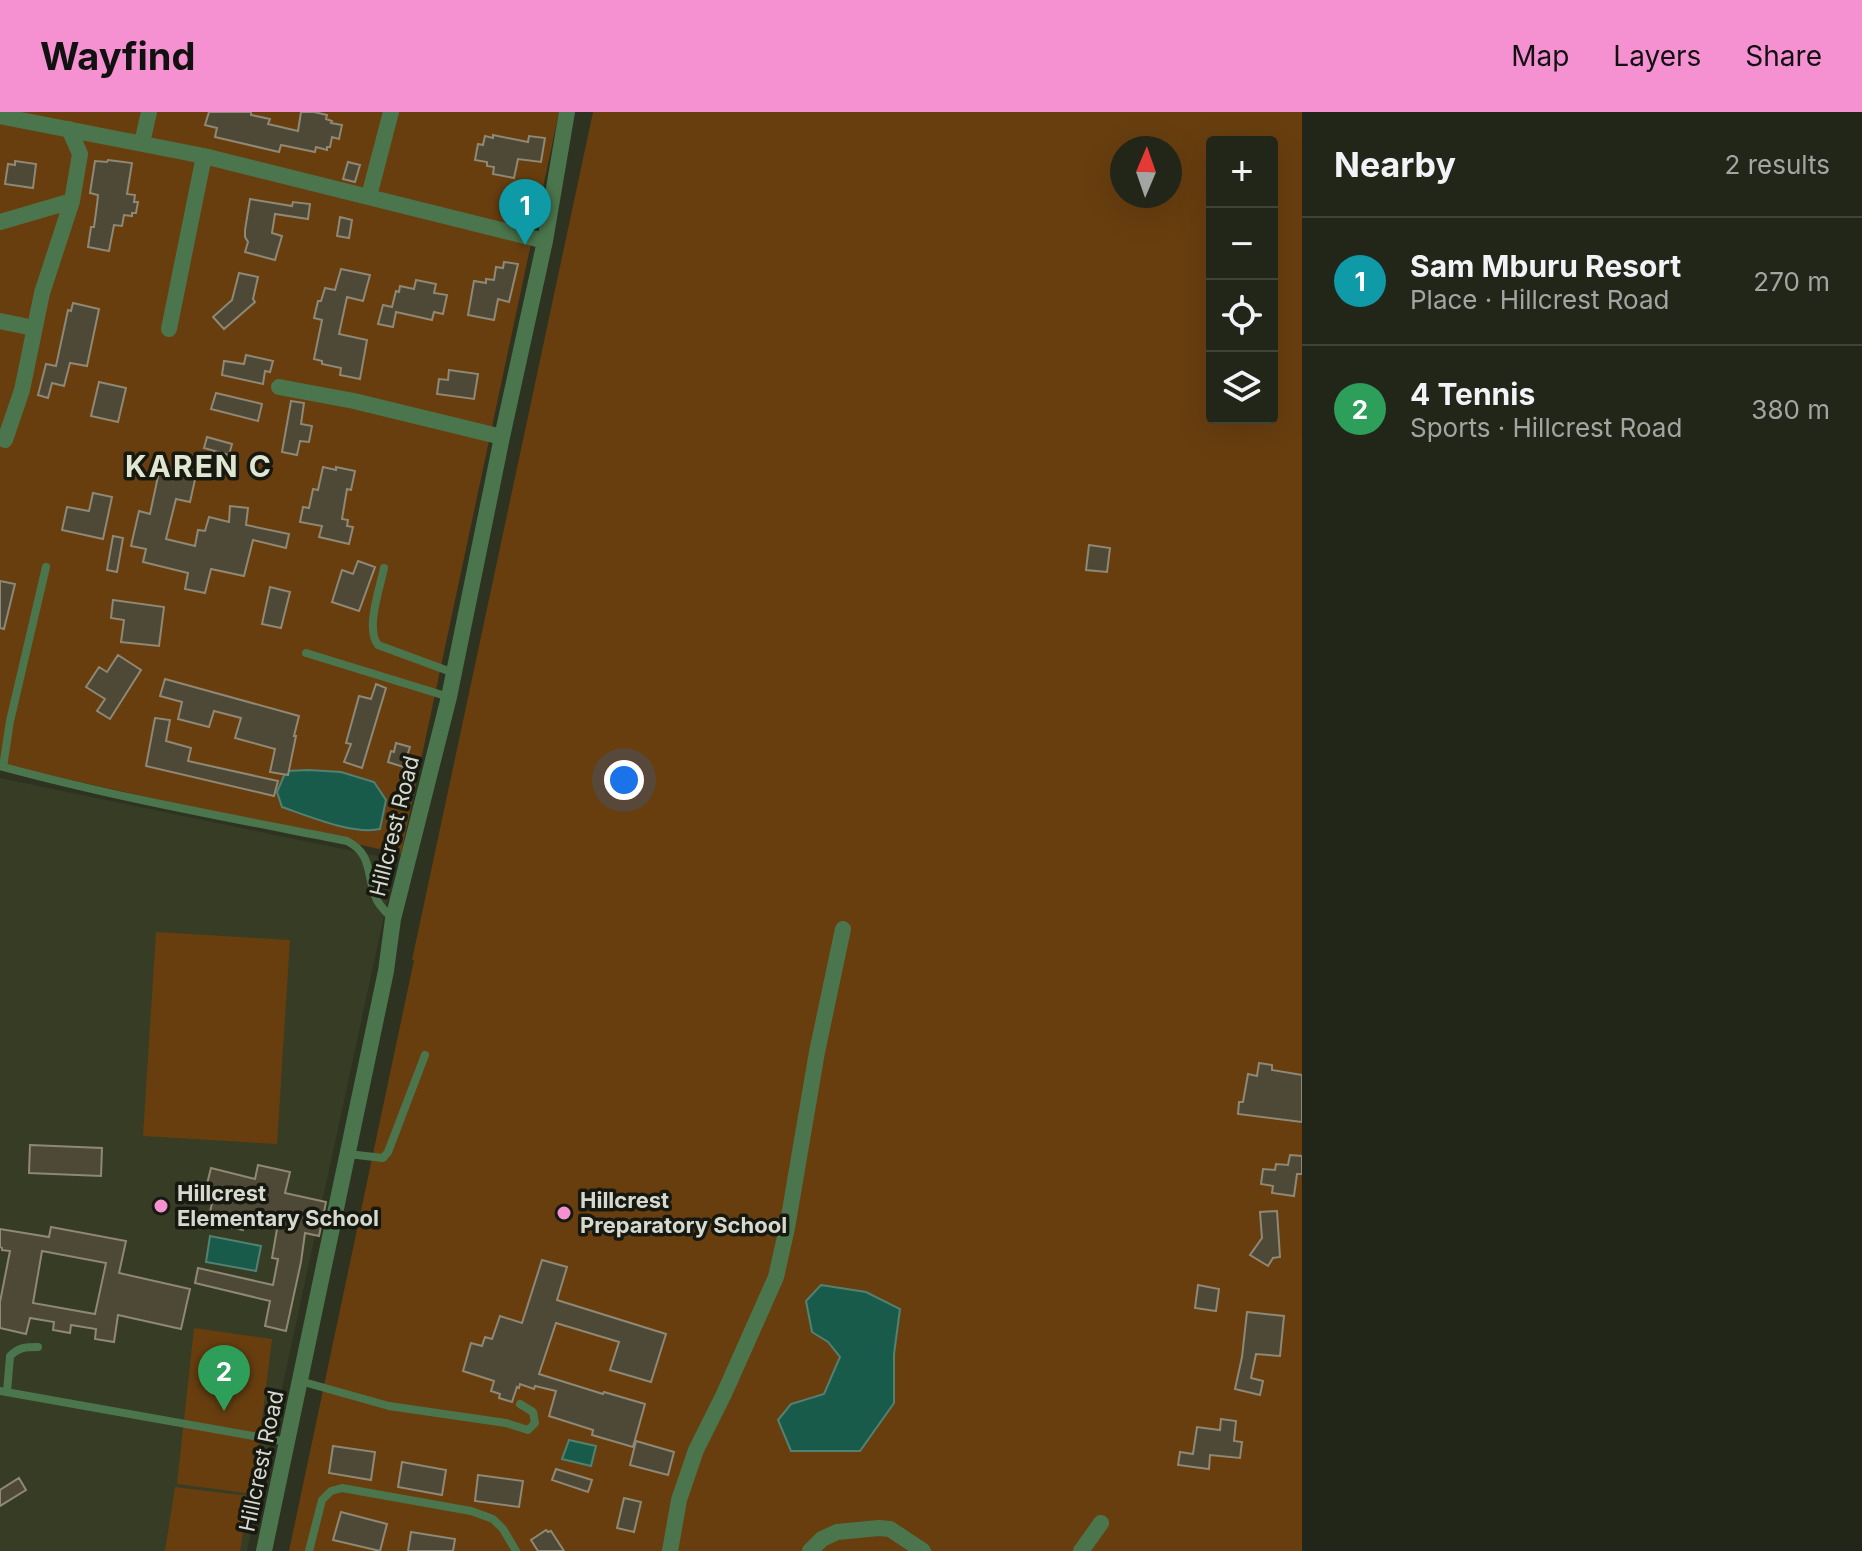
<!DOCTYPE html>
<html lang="en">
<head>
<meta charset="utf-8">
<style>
  :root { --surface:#222619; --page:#2e3226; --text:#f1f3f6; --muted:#a2a5a2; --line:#3f4338; --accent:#f590d1 }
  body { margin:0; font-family:Inter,sans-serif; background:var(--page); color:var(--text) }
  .controls { position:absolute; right:24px; top:24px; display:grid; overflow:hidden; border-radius:8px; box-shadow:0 8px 32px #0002 }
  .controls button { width:72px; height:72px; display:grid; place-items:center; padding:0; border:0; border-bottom:2px solid var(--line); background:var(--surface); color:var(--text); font:40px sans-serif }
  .compass { position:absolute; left:1110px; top:24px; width:72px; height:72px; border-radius:50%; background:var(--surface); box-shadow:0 8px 32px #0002; rotate:2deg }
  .you { position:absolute; left:624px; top:668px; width:28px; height:28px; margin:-20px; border:6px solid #fff; border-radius:50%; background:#1a73e8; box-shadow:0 0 0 12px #1a73e833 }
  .badge { display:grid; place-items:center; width:52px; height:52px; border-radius:50%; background:var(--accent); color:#fff; font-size:26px; font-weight:700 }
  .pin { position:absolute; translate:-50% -66px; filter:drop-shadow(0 2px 4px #0008) }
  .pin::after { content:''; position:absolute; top:42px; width:28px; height:24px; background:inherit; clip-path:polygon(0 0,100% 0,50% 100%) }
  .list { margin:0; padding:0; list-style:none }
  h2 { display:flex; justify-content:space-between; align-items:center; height:104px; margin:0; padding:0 32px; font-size:34px }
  h2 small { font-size:26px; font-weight:400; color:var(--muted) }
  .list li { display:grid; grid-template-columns:52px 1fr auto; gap:24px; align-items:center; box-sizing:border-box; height:128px; padding:0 32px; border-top:2px solid var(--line) }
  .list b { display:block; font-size:30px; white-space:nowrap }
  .list p { margin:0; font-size:26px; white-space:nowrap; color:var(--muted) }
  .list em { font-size:26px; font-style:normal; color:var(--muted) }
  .icon { flex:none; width:44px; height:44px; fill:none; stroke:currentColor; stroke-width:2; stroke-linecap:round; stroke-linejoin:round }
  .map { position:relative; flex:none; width:1302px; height:1439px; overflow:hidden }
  header { display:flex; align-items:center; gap:48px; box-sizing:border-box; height:112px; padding:0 40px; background:var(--accent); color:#111 }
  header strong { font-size:38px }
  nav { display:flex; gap:44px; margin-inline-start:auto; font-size:28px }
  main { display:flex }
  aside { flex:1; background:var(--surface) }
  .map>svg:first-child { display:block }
  .built { fill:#373c25 }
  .green { fill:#683e0f; fill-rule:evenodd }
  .water { fill:#195b4b; stroke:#528172; stroke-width:2 }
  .building { fill:#4e4836; stroke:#8f8874; stroke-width:2; fill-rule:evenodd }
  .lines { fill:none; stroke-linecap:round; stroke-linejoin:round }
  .service { stroke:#4b764d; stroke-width:8 }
  .minor { stroke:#4b764d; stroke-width:16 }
  .poi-dot { fill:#f590d1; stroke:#171911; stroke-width:3 }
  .labels { text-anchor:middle; stroke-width:7; stroke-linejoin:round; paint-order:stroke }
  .street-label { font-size:22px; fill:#d6d9ce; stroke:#171911 }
  .poi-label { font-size:22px; font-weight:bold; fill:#d6d9ce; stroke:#171911; text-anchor:start }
  .district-label { font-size:30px; font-weight:bold; letter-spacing:2px; fill:#e1e6d1; stroke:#171911 }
</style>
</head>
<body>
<header>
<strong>Wayfind</strong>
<nav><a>Map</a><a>Layers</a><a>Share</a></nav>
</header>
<main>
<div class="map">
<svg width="1302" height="1439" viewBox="0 0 1302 1439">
  <rect width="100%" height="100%" fill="#2e3221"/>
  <path class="built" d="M0,666l396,82 -149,691h-247z"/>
  <path class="green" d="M0,0h559l-158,742 -401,-90z
    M593,0h709v1439h-1013l125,-591h-2zM1212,30h60v276h-60zM1122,36h48v48h-48z
    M156,820l134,8 -13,204 -134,-8z
    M194,1216l78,11 -19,155 -76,-10z
    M175,1375l74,9 -9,55h-75z"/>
  <path class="water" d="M309,658l32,2 33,10 12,18 -6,29c-27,6 -72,-13 -98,-22l-5,-15 9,-21z
    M210,1124l51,10 -5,25 -50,-9z
    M821,1173l45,7 34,17 -6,45v49l-34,48h-69l-13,-31 13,-16 33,-10 16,-37 -12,-15 -16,-10 -6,-31z
    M569,1328l27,6 -5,20 -29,-7z"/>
  <path class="building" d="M209,0h42v3l19,4 -2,5 30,7 3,-19h13l13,3 -1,4 6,2 -1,2 11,2 -3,14 -7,-2 -2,10h-3v3l-11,-3 -1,5 -34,-7 -2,7 -64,-15 2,-9 -12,-3z
    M493,23l35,7 1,-6 16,2 -4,24 -23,-3 -4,19 -21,-4 1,-7 -7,-1v-4l-12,-2 3,-16 5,1 2,-9 8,2z
    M108,48l24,3 -5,31 8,1 -1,7h4l-2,11h-4v3l-8,-1 -2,11 -8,-1 -5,26 -21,-4 3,-20h3l3,-22 1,-10 -8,-2 5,-32 12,1z
    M15,49l21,3 -3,24 -28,-4 3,-20 7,1z
    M348,50l12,3 -5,17 -12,-3z
    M250,87l42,7 1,-4 17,2 -2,15 -33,-5 -3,19 10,3 -7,24 -30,-8 3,-10 -3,-5v-7z
    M340,105l12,3 -3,18 -12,-2z
    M504,150l14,2 -9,38 -11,-3 -4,21 -26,-5 6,-34 12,2v-4l8,1 2,-13 7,1z
    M341,157l29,6 -7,26 -16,-4 -8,37 28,6 -7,39 -20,-4 1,-7 -19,-4v-3l-8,-2 8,-39 -8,-2 4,-17h3l4,-13 10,2z
    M239,161l19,4 -5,22 2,3 -31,27 -11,-12 19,-17z
    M416,168l20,4 -2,9 13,2 -4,19 -9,-2 -2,8 -36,-8 -3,15 -15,-3 5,-19 9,2 4,-16 3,1 1,-6 14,3z
    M73,191l26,6 -12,57 -17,-3 -6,23 -12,-3 -4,15 -10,-3 8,-31 10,2 12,-56 3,1z
    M246,243l27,6 -3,11 -5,-1 -2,13 -41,-9 2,-14 20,3z
    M449,258l29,4 -4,25 -37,-5 2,-15 9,1z
    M99,270l27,6 -8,34 -27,-6z
    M216,281l46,11 -4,17 -47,-12z
    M291,289l13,2 -3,21 11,2 -3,16 -9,-1 -3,14 -15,-3z
    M207,325l25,7 -3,11 -25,-7z
    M160,355l36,8 -6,27 -14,-3 -10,40 29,7 3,-16 7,1 4,-14 20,5 1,-16 18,2 -2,17 43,9 -3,14 -33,-8 -9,36 -33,-7 -6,24 -20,-4 3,-16 -45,-11 3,-13 -15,-3 8,-35 11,3z
    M323,355l13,3v-3l19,4 -4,19 -4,-1 -5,30 6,1 -1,6 6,1 -4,17 -30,-7 3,-11 -22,-4 3,-15 6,1 4,-19 5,1z
    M93,381l19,4 -9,42 -41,-9 5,-23 22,4z
    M113,424l10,2 -6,34 -10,-2z
    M1089,433l21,3 -3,24 -21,-2z
    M358,449l17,6 -16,44 -27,-9 10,-32 11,4z
    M0,469l15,3 -11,45 -4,-1z
    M270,475l20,5 -9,36 -19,-4z
    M113,488l51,7 -5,39 -38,-4 3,-22 -13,-2z
    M118,543l23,15 -31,49 -13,-8 8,-12 -19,-12 13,-20 8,5z
    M165,567l134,37 -5,20h2l-8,39 -18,-3 5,-23 -40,-11 6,-20 -27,-7 -5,16 -31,-8 4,-17 -22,-6z
    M376,572l10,4 -24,80 -18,-6 7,-18 -5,-1 13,-47 12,3z
    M155,606l15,2 -4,21 25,7 -3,13 90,20 -4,15 -128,-30z
    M396,631l14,4 -3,9 7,2 -4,11 -22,-7 3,-11 3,1z
    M1259,951l13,2v5l30,5v47l-64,-8 1,-12h4l5,-28 9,2z
    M30,1033l72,3 -1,28 -72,-3z
    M1290,1043l12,1v18h-5l-3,22 -22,-3 1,-7 -12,-2 2,-15 12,1 1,-6 12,1z
    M258,1053l32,7 -5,21 41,9 -7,34 -14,-3 -4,29 -15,69 -21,-5 5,-25 -75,-18 3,-15 75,17 5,-26 -6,-1 5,-29 -32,-7 -2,8 -35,-8 5,-24 -9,-2 7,-28 44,11z
    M1277,1099l3,46 -7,1 -5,8 -18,-11 12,-17 -2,-26z
    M51,1115l75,14 -7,32 71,16 -9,40 -63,-14 -4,27 -19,-3 1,-10 -25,-4 -1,8 -17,-3 1,-8 -24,-4 -4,16 -26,-6v-26l10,-51 -8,-1v-2l-2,-1v-18l49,8zM42,1139l64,12 -11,51 -62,-11z
    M542,1148l25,7 -10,33 109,34 -15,48 -41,-12 9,-28 -63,-19 -17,51 64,20 1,-2 41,12 -12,43 -41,-12 1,-5 -44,-14 7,-25 -21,-5 -1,3 -14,-5 -1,4 -2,-1 -5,15 -13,-4 1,-4 -9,-3 3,-10 -31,-10 8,-28 11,3 3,-9 7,2 8,-23 22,7z
    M1198,1173l21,4 -3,22 -21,-3z
    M1247,1200l37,4 -4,40 -24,-2 -5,24 12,3 -3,14 -25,-6 7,-32z
    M1221,1307l15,2 -2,20 8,1 -2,16 -30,-3 -1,14 -31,-4 2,-13 13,2 4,-27 23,3z
    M636,1329l38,11 -6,23 -38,-10z
    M333,1334l42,6 -4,28 -42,-7z
    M402,1350l44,8 -4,25 -44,-8z
    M556,1357l36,11 -4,12 -36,-12z
    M478,1363l45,6 -4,26 -44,-6z
    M19,1366l7,12 -26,16v-16z
    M624,1386l17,4 -7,30 -17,-4z
    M341,1400l46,12 -7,27 -47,-11z
    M546,1418l2,2 3,-1 13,20h-26l-7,-11z
    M411,1420l44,7 -2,12h-45z"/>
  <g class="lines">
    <path class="service" d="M384,456c-4,20 -19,61 -6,77l76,28
      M306,541l143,44
      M0,654c114,31 231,52 347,75 26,13 19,34 29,57 3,8 11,15 17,21
      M3,655l7,-46 36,-154
      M348,1042l35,4 5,-6 37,-97
      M300,1269l89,25 117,17 22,7 7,-7 -2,-11 -13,-8
      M0,1279l287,51
      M7,1280l3,-36c9,-9 16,-9 28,-9
      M309,1439l13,-51 9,-9 11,-3 129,23 22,8 10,10 13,22"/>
    <path class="minor" d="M0,4l204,40 341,85
      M142,31l7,-31
      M369,84l22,-84
      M0,110l72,-21
      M0,209l34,7
      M169,217l35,-173
      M279,275l75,14 148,36
      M5,328l17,-50 20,-97 30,-92 8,-47 -11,-25
      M264,1439l122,-580 7,-52 56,-222 53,-260 43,-196 22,-129
      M670,1439l9,-51 17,-50 28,-56 52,-117 11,-49 30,-176 26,-123
      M810,1439l12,-12 15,-7 42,-4 11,1 33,22
      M1081,1439l20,-28"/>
  </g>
  <g class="poi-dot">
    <circle cx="161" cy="1094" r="8"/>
    <circle cx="564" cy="1101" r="8"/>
  </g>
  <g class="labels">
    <g class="street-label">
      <text transform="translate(394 714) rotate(-76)" y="8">Hillcrest Road</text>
      <text transform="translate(261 1349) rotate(-78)" y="8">Hillcrest Road</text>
    </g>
    <g class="poi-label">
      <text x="177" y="1089">Hillcrest<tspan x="177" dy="25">Elementary School</tspan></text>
      <text x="580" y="1096">Hillcrest<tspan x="580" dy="25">Preparatory School</tspan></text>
    </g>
    <g class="district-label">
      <text x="199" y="365">KAREN C</text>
    </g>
  </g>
</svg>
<div class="controls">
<button>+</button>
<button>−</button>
<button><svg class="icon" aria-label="locate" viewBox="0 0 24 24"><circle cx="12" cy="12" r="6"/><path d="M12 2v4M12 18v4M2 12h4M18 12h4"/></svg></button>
<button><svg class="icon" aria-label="layers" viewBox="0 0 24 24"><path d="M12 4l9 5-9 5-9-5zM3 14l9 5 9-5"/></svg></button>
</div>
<svg class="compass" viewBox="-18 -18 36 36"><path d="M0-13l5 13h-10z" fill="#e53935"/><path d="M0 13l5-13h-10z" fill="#a2a5a2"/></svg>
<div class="you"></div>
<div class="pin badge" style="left:525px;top:133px;background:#0f9aa8">1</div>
<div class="pin badge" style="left:224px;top:1299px;background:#2e9e5b">2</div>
</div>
<aside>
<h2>Nearby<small>2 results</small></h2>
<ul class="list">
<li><span class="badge" style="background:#0f9aa8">1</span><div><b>Sam Mburu Resort</b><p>Place · Hillcrest Road</p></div><em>270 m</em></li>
<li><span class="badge" style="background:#2e9e5b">2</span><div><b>4 Tennis</b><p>Sports · Hillcrest Road</p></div><em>380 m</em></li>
</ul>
</aside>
</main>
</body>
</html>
